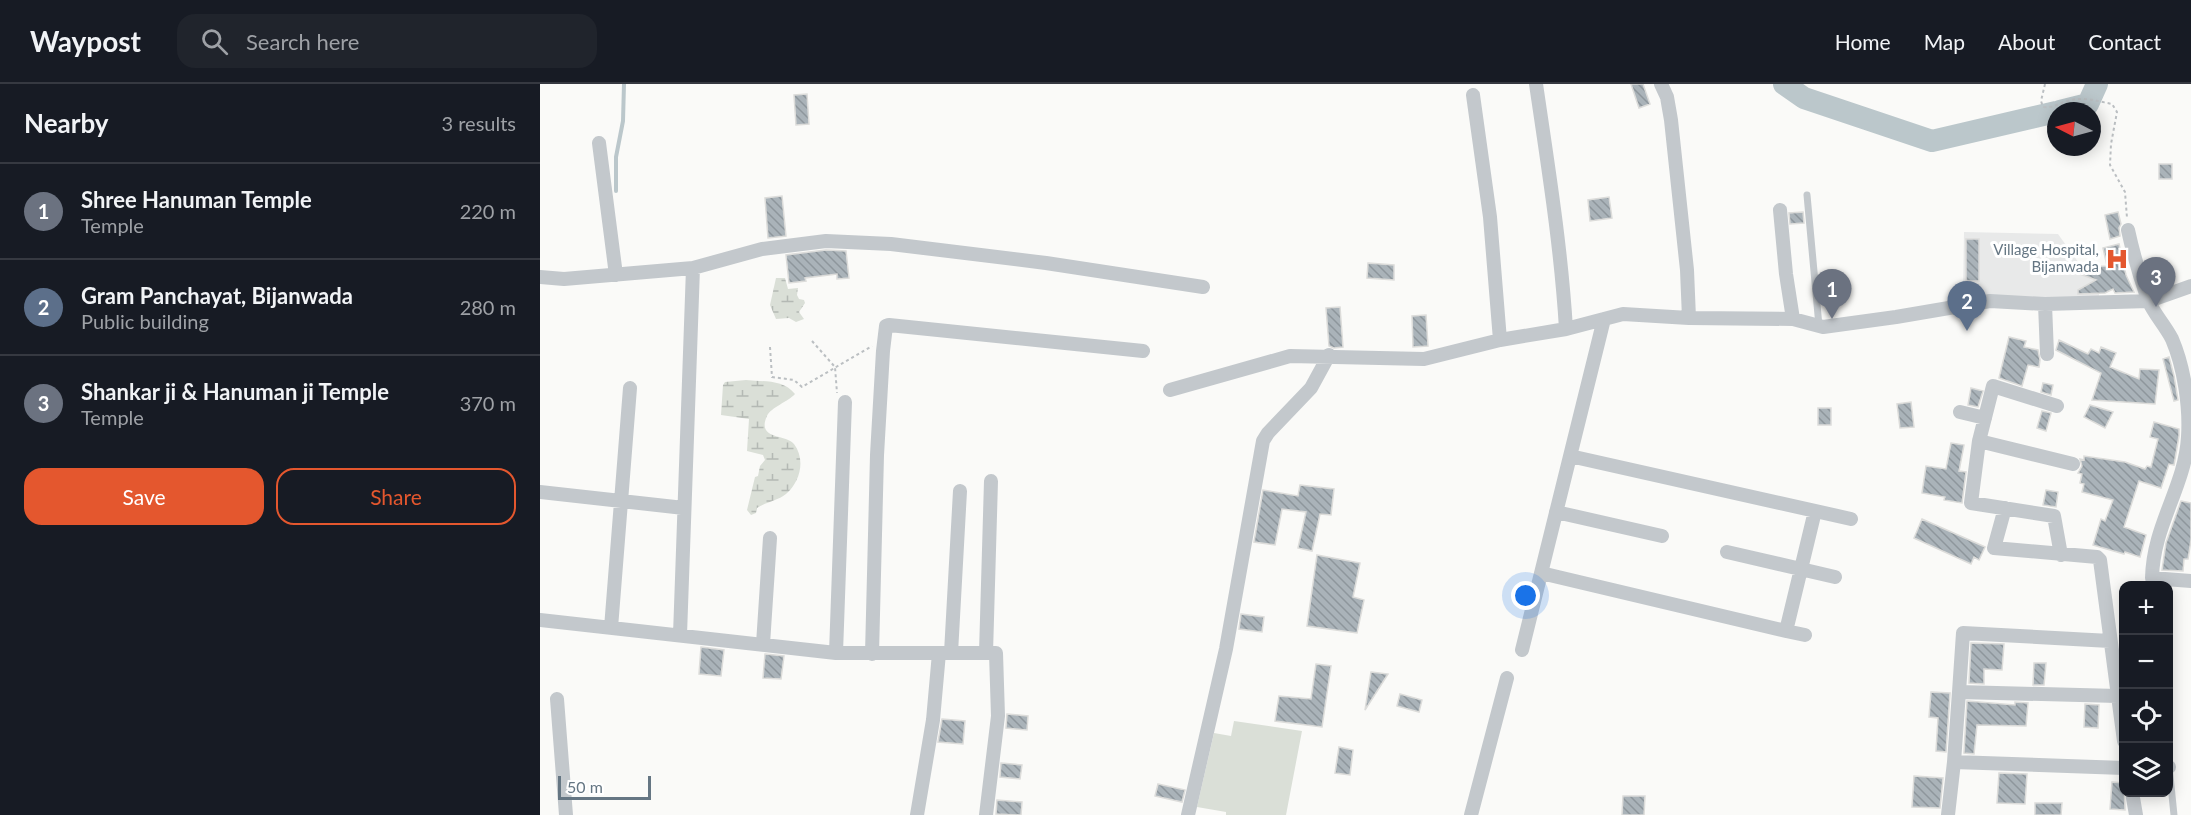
<!DOCTYPE html>
<html lang="en">
<head>
<meta charset="utf-8">
<style>
  :root { --surface:#171b24; --page:#20242c; --text:#f1f3f6; --muted:#9ea1a6; --line:#363941; --accent:#e4572e }
  body { margin:0; font-family:Lato,sans-serif; background:var(--page); color:var(--text) }
  .controls { position:absolute; right:18px; bottom:18px; display:grid; overflow:hidden; border-radius:12px; box-shadow:0 3px 15px #0003 }
  .controls button { width:54px; height:54px; display:grid; place-items:center; padding:0; border:0; border-bottom:2px solid var(--line); background:var(--surface); color:var(--text); font:30px sans-serif }
  .compass { position:absolute; left:1507px; top:18px; width:54px; height:54px; border-radius:50%; background:var(--surface); box-shadow:0 3px 15px #0003; rotate:276deg }
  .scale { position:absolute; left:18px; bottom:15px; width:93px; box-sizing:border-box; padding-left:6px; border:3px solid #657683; border-top:0; font-size:16px; line-height:21px; white-space:nowrap; color:#657683; -webkit-text-stroke:4px #fff; paint-order:stroke }
  .you { position:absolute; left:986px; top:512px; width:21px; height:21px; margin:-15px; border:4px solid #fff; border-radius:50%; background:#1a73e8; box-shadow:0 0 0 9px #1a73e833 }
  .badge { display:grid; place-items:center; width:39px; height:39px; border-radius:50%; background:var(--accent); color:#fff; font-size:20px; font-weight:700 }
  .pin { position:absolute; translate:-50% -50px; filter:drop-shadow(0 2px 3px #0008) }
  .pin::after { content:''; position:absolute; top:32px; width:21px; height:18px; background:inherit; clip-path:polygon(0 0,100% 0,50% 100%) }
  .list { margin:0; padding:0; list-style:none }
  h2 { display:flex; justify-content:space-between; align-items:center; height:78px; margin:0; padding:0 24px; font-size:26px }
  h2 small { font-size:20px; font-weight:400; color:var(--muted) }
  .list li { display:grid; grid-template-columns:39px 1fr auto; gap:18px; align-items:center; box-sizing:border-box; height:96px; padding:0 24px; border-top:2px solid var(--line) }
  .list b { display:block; font-size:22px; white-space:nowrap }
  .list p { margin:0; font-size:20px; white-space:nowrap; color:var(--muted) }
  .list em { font-size:20px; font-style:normal; color:var(--muted) }
  .actions { display:flex; gap:12px; padding:18px 24px }
  .actions a { flex:1; padding:14px 0; border:2px solid var(--accent); border-radius:18px; text-align:center; font-size:21px; color:var(--accent) }
  .actions .main { background:var(--accent); color:#fff }
  .icon { flex:none; width:33px; height:33px; fill:none; stroke:currentColor; stroke-width:2; stroke-linecap:round; stroke-linejoin:round }
  .map { position:relative; flex:none; width:1651px; height:731px; overflow:hidden }
  header { display:flex; align-items:center; gap:36px; box-sizing:border-box; height:84px; padding:0 30px; background:var(--surface); border-bottom:2px solid var(--line) }
  header strong { font-size:28px }
  nav { display:flex; gap:33px; margin-inline-start:auto; font-size:21px }
  .search { width:420px; height:54px; background:var(--page); display:flex; align-items:center; gap:15px; box-sizing:border-box; padding:0 21px; border-radius:18px; color:var(--muted); font-size:22px }
  main { display:flex }
  aside { flex:1; background:var(--surface) }
  .map>svg:first-child { display:block }
  .built { fill:#e8e9e9 }
  .grass { fill:#dadfd7 }
  .wetland { fill:url(#wetland-marsh) }
  .lines { fill:none; stroke-linecap:round; stroke-linejoin:round }
  .stream { stroke:#bbc7cb; stroke-width:4 }
  .river { stroke:#bbc7cb; stroke-width:22 }
  .building { fill:url(#building-back-hatch); stroke:#dcdcda; stroke-width:1.5 }
  .path { stroke:#bbbfc2; stroke-width:2; stroke-dasharray:3 3; stroke-linecap:butt }
  .lane { stroke:#c3c8cc; stroke-width:7 }
  .street { stroke:#c3c8cc; stroke-width:14 }
  .labels { text-anchor:middle; stroke-width:6; stroke-linejoin:round; paint-order:stroke }
  .poi-label { font-size:15px; fill:#657683; stroke:#fff; text-anchor:end }
</style>
</head>
<body>
<header>
<strong>Waypost</strong>
<div class="search"><svg class="icon" aria-label="search" viewBox="0 0 24 24"><circle cx="10" cy="10" r="6"/><path d="M15 15l6 6"/></svg>Search here</div>
<nav><a>Home</a><a>Map</a><a>About</a><a>Contact</a></nav>
</header>
<main>
<aside>
<h2>Nearby<small>3 results</small></h2>
<ul class="list">
<li><span class="badge" style="background:#6b7280">1</span><div><b>Shree Hanuman Temple</b><p>Temple</p></div><em>220 m</em></li>
<li><span class="badge" style="background:#5c6f8a">2</span><div><b>Gram Panchayat, Bijanwada</b><p>Public building</p></div><em>280 m</em></li>
<li><span class="badge" style="background:#6b7280">3</span><div><b>Shankar ji &amp; Hanuman ji Temple</b><p>Temple</p></div><em>370 m</em></li>
</ul>
<div class="actions"><a class="main">Save</a><a>Share</a></div>
</aside>
<div class="map">
<svg width="1651" height="731" viewBox="0 0 1651 731">
  <defs>
    <pattern id="wetland-marsh" width="20" height="14" patternUnits="userSpaceOnUse" patternTransform="scale(1.5)"><rect width="20" height="14" fill="#dadfd7"/><path d="M1 5h8M5 5V1M11 12h8M15 12V8" fill="none" stroke="#b4b9b4"/></pattern>
    <pattern id="building-back-hatch" width="6" height="6" patternUnits="userSpaceOnUse" patternTransform="scale(1.5)"><rect width="6" height="6" fill="#aab3b9"/><path d="M-1 5l2 2M0 0l6 6M5-1l2 2" fill="none" stroke="#8e969c"/></pattern>
  </defs>
  <rect width="100%" height="100%" fill="#fafaf8"/>
  <path class="built" d="M1424,148l94,2 23,32h18v33l-106,-3 -30,2z"/>
  <path class="grass" d="M694,637l68,10 -16,84h-60v-3l-29,-5 17,-74 17,3z"/>
  <path class="wetland" d="M236,194h9l3,11 10,-1 -1,7 2,4 5,1 1,3 -6,9 5,7 -8,3 -7,-4 -13,1 -6,-14z
    M206,296c18,2 37,-1 49,14 -7,8 -24,13 -28,22 -11,24 19,18 27,28 12,16 6,38 -8,50 -9,7 -20,8 -29,14l-1,5 -5,2 -4,-5 8,-33 3,-1 2,-10 5,-6 -2,-5 -16,-4 2,-32 -28,-4 2,-30 2,-3z"/>
  <g class="lines">
    <path class="stream" d="M76,107v-34l7,-36 1,-37"/>
    <path class="river" d="M1244,0l20,14 128,43 124,-29
      M1520,27l28,-7 9,-20"/>
  </g>
  <path class="building" d="M1091,0h12l7,20 -11,4z
    M267,10l2,30 -13,1 -2,-30z
    M1619,80h13v15h-13z
    M242,112l4,40 -18,2 -3,-40z
    M1069,113l3,21 -22,3 -2,-21z
    M1263,128l1,11 -14,1 -1,-11z
    M1578,128l3,12 -2,4 1,8 -10,3 -5,-24z
    M1426,155h13v42h-13z
    M1579,160l7,31 8,17 -19,1 -2,-4 -8,4 -27,1v-4l18,-10 -35,-13 46,-1 -4,-18z
    M286,166l20,1 3,27 -12,1v-5l-32,4 1,3 -17,2 -3,-28z
    M828,179l26,2v15l-27,-2z
    M800,223l3,40 -9,1 -5,-2 -3,-38z
    M886,231l2,31 -15,1 -1,-31z
    M1469,253l17,4 -2,6 14,3 2,10 -1,7 -11,-2 -6,21 -23,-8z
    M1519,256l29,14 3,-5 8,4 2,-6 15,6 -6,14 29,12 1,-10 19,1 -4,34 -63,-4 9,-27 -45,-23z
    M1629,273l5,19 4,24 -4,1 -11,-42z
    M1503,299l10,2 -2,10 -10,-3z
    M1431,304l12,3 -5,16 -10,-2z
    M1371,318l3,25 -14,1 -3,-24z
    M1550,321l23,7 -8,16 -21,-11z
    M1278,324h13v17h-13z
    M1502,327l9,2 -5,18 -9,-3z
    M1614,338l25,7v7l-5,29 -5,-1 -8,24 -22,-7 -15,46 22,8 -6,22 -15,-5 -1,2 -31,-9 8,-26 4,2 8,-21 -31,-8 2,-8 -4,-1 2,-9 -4,-1 4,-7 -2,-7 4,1v-4l41,6 20,7 2,-3 4,1 7,-28 -8,-2z
    M1411,359l13,2 -5,26 7,1 -4,31 -18,-3 1,-3 -23,-4 4,-27 20,3z
    M760,401l34,4 -3,26 -11,-1 -8,37 -14,-3 8,-36 -24,-3 -7,36 -21,-3 9,-52 35,6z
    M1506,406l12,2 -2,15 -13,-2z
    M1641,417l10,2v37l-3,19h-4l-1,12 -21,-1 4,-27z
    M1382,435l63,28 -6,13 -5,-3 -3,7 -57,-26z
    M777,471l43,8 -7,34 11,3 -7,33 -50,-7z
    M701,530l23,3 -2,15 -23,-3z
    M1431,559l33,1 -2,26 -18,-1v15l-15,-1z
    M161,563l23,3 -3,26 -22,-2z
    M225,570l19,2 -3,23 -18,-1z
    M1494,579h12l-2,22h-11z
    M776,580l15,2 -9,61 -47,-6 4,-25 32,3z
    M831,588l17,2 -23,36z
    M1391,608l19,1 -4,59 -10,-1 2,-33 -9,-1z
    M860,610l22,6 -3,12 -22,-6z
    M1427,617l48,4v-3l13,1 -2,23 -49,-1 -3,29 -10,-1z
    M1545,620l14,1 -1,23 -14,-1z
    M467,630l21,2 -1,14 -21,-2z
    M402,635l23,2 -2,23 -25,-2z
    M799,663l14,3 -3,25 -15,-2z
    M461,679l21,2 -2,14 -20,-2z
    M1459,689l28,1 -2,30 -28,-1z
    M1374,692l29,2 -3,30 -28,-1z
    M1572,698l12,1 1,27 -15,-1z
    M618,700l27,6 -3,12 -27,-6z
    M1083,712h22l-1,19h-22z
    M457,716l25,2 -1,13 -25,-1z
    M1495,719h27l-1,12h-26z"/>
  <g class="lines">
    <path class="path" d="M1505,0l-4,17 2,6c11,1 14,-3 24,-6 15,-5 30,0 45,3l5,8 -6,32 -1,21 15,27 2,26
      M272,257l23,26 2,26
      M230,263l2,30 22,3 8,7 70,-41"/>
    <path class="lane" d="M1267,111l12,131
      M1628,672l6,59"/>
    <path class="street" d="M996,0c12,82 25,162 30,245
      M1121,0l6,13 4,23 16,150 2,48
      M933,11l17,122 10,123
      M59,59l17,132
      M1240,126l6,64 7,45
      M1588,146c5,23 12,47 20,70 6,14 17,25 24,39 12,28 18,67 16,98 -3,50 -35,88 -36,141l39,3
      M0,193l24,2 129,-11 69,-19 64,-8 65,3 155,19 157,24
      M1505,220l2,50
      M630,306l120,-34 134,3 76,-19 66,-11 57,-15 66,4 104,1 30,8 73,-10 94,-16 55,3 104,-3 42,-15
      M1420,328l25,6
      M1439,357l14,-55 64,20
      M1030,372l281,63
      M0,408l144,16
      M1465,424l-11,40 103,9 3,3 24,181
      M1016,428l106,24
      M1187,468l108,25
      M1521,471l-7,-39 -83,-13 8,-62 94,23
      M1001,489l245,58
      M0,536l296,33h150l5,-172
      M71,544l19,-240
      M140,551l13,-367
      M1265,551l-19,-4 29,-120
      M1570,557l-147,-8 -4,59 159,4
      M223,560l7,-106
      M982,566l82,-331
      M296,569l9,-251
      M411,569l9,-162
      M332,570l5,-199 6,-104 3,-25 3,-1 254,26
      M17,615l9,116
      M1414,678l5,-70
      M1628,683h1
      M1592,708l4,23
      M377,731l16,-95 6,-67
      M446,731l12,-99 -2,-63h-10
      M648,731l38,-166 37,-208 5,-8 43,-45 18,-33
      M931,731l36,-137
      M1408,731l6,-53 170,6"/>
  </g>
  <defs>
    <g id="hospital-bare" transform="scale(1.8)"><path d="M-5-5h3v3.5h4V-5h3V5h-3V1.5h-4V5h-3Z" fill="#e4572e" stroke="#fff" stroke-width="2.5" paint-order="stroke"/></g>
  </defs>
  <g fill-rule="evenodd">
    <use href="#hospital-bare" x="1577" y="175"/>
  </g>
  <g class="labels">
    <g class="poi-label">
      <text x="1559" y="171">Village Hospital,<tspan x="1559" dy="17">Bijanwada</tspan></text>
    </g>
  </g>
</svg>
<div class="controls">
<button>+</button>
<button>−</button>
<button><svg class="icon" aria-label="locate" viewBox="0 0 24 24"><circle cx="12" cy="12" r="6"/><path d="M12 2v4M12 18v4M2 12h4M18 12h4"/></svg></button>
<button><svg class="icon" aria-label="layers" viewBox="0 0 24 24"><path d="M12 4l9 5-9 5-9-5zM3 14l9 5 9-5"/></svg></button>
</div>
<svg class="compass" viewBox="-18 -18 36 36"><path d="M0-13l5 13h-10z" fill="#e53935"/><path d="M0 13l5-13h-10z" fill="#9ea1a6"/></svg>
<div class="scale">50 m</div>
<div class="you"></div>
<div class="pin badge" style="left:1292px;top:235px;background:#6b7280">1</div>
<div class="pin badge" style="left:1427px;top:247px;background:#5c6f8a">2</div>
<div class="pin badge" style="left:1616px;top:223px;background:#6b7280">3</div>
</div>
</main>
</body>
</html>
